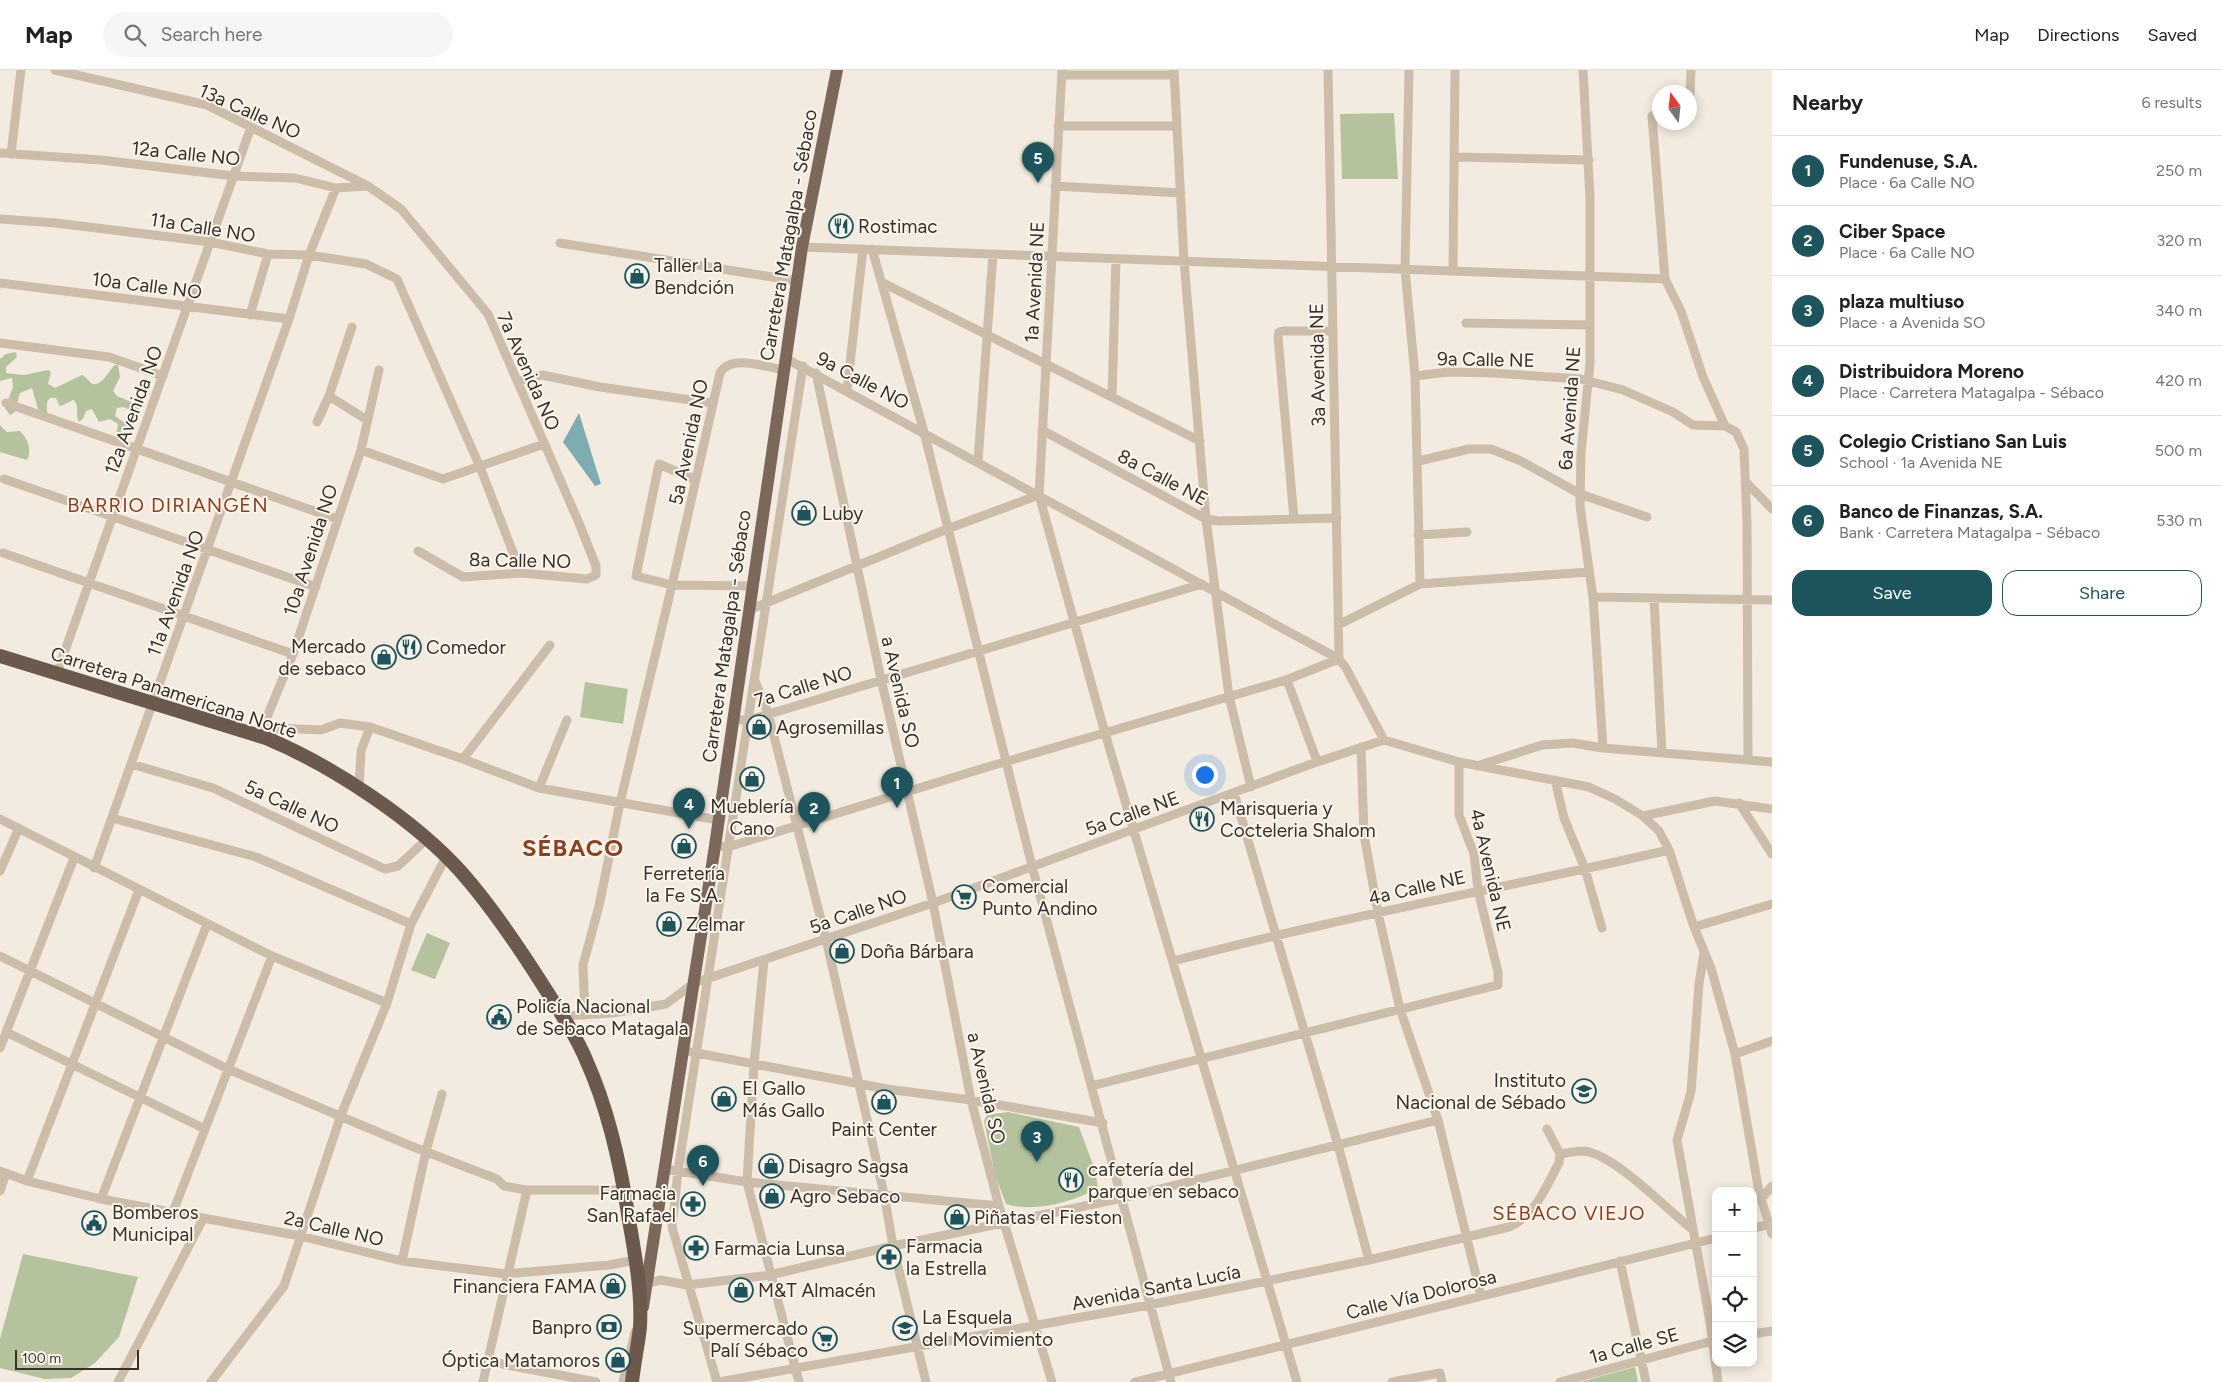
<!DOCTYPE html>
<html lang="en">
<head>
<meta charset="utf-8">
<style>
  :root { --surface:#fff; --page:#f6f6f6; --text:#202124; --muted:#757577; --line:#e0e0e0; --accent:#1e545c }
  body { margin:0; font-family:Figtree,sans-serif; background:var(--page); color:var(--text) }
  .controls { position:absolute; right:15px; bottom:15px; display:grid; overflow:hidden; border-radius:10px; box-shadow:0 2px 12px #0003 }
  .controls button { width:45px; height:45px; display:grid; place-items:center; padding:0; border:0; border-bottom:1px solid var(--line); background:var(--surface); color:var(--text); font:25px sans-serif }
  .compass { position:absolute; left:1652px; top:15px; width:45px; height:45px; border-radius:50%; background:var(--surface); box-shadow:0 2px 12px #0003; rotate:345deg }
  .scale { position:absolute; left:15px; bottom:12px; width:124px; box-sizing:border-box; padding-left:5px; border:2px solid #39302a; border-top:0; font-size:14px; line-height:18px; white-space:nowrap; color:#39302a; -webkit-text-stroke:4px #fbf5ec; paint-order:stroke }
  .you { position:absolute; left:1204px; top:704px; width:18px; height:18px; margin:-12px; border:4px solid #fff; border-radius:50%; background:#1a73e8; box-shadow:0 0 0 8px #1a73e833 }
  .badge { display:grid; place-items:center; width:32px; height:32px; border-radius:50%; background:var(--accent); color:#fff; font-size:16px; font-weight:700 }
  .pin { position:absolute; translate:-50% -41px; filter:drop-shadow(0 1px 2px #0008) }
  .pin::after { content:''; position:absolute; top:26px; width:18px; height:15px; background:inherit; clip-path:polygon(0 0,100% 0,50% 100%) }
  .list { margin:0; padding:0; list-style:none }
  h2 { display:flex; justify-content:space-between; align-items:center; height:65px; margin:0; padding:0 20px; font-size:21px }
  h2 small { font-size:16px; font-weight:400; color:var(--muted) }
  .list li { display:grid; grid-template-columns:32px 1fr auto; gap:15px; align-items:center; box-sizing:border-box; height:70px; padding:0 20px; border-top:1px solid var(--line) }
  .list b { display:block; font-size:19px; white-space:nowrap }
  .list p { margin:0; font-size:16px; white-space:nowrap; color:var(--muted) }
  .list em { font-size:16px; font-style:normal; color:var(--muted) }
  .actions { display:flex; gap:10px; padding:15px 20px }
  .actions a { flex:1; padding:11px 0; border:1px solid var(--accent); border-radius:15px; text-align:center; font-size:18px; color:var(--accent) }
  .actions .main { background:var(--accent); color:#fff }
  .icon { flex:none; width:28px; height:28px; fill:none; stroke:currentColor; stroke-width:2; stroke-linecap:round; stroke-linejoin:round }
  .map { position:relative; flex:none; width:1772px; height:1312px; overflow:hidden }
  header { display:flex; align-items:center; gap:30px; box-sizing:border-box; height:70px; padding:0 25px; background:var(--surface); border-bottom:1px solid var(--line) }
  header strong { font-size:24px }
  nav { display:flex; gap:28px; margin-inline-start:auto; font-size:18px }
  .search { width:350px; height:45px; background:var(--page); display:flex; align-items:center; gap:12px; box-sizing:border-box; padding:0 18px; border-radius:28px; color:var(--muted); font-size:19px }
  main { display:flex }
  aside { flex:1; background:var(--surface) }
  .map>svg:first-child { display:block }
  .green { fill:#b4c39e }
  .water { fill:#7dacb1 }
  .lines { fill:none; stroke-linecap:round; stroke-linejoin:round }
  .minor { stroke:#ccbcaa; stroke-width:9 }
  .primary { stroke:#7c685b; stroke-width:12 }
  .trunk { stroke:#6c594e; stroke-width:14 }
  .labels { text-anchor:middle; stroke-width:4; stroke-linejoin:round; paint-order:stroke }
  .street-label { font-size:19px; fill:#39302a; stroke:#fbf5ec }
  .poi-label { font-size:19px; fill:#39302a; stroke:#fbf5ec; text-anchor:start }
  .neighbourhood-label { font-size:20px; letter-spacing:1px; fill:#8b4121; stroke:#fbf5ec }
  .district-label { font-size:24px; font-weight:bold; letter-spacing:1px; fill:#8b4121; stroke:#fbf5ec }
</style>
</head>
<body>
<header>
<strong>Map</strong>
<div class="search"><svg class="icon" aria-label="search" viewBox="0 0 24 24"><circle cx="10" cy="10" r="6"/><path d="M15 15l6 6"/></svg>Search here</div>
<nav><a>Map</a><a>Directions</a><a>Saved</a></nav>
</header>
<main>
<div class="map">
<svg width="1772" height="1312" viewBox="0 0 1772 1312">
  <rect width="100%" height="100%" fill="#f3ebdf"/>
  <path class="green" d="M1394,43l4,66h-56l-2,-65z
    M16,282l1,5 -11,10v6l18,2 24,-5 3,2 -3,12 7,4 27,-13c4,2 6,5 9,8 10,6 18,-13 24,-18h3l2,12 -7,14 4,5 23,10 -2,7 -15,-6 -6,1 -2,8 13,9 -2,8 -10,3 2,-12 -8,-5 -11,3 -7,-13 -6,2 -3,8 -4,3c-4,-7 1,-18 -6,-22l-12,6 -2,-1 -3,-7h-6l-3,4v11h-5l-4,-4 -6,-21 -12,5 -5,19 -5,3 -5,-7 8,-21 -1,-9 -12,3v-22l6,-5z
    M0,355l7,7 13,-1c8,8 12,19 7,29l-27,-8z
    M585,612l43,7 -5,35 -43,-7z
    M427,863l23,10 -15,36 -24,-9z
    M1008,1042l71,15 16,43 3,18c-25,14 -64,25 -92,16l-11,-29 -11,-54 3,-6z
    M23,1184l115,23 -19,60 -24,26 -24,15 -26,1 -45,-11v-29z
    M1635,1297l3,15h-58z"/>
  <path class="water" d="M579,343l22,71 -6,2 -32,-44z"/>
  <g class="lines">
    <path class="minor" d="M55,0l152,35 161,81 33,23 87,105 91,209 17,43v9l-9,4 -66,-6 -58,4 -45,-26
      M1062,0l-23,425 66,238 192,649
      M1174,0l10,191 22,258 23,177 22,91
      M1409,0l-4,199 10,107 5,208
      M1583,0l7,128v165l-9,90 -1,53 13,91 10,151
      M1062,5h112
      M1690,25l1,-25
      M1660,41l-8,5 13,163 16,32 22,66 22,49
      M1058,56h118
      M0,83l101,7 133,16 61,2 41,10 31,-2
      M11,84l10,-84
      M1455,87l134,3
      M1055,116l126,7
      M0,149l56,4 154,19 58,12 41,1 57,9 31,15 83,188 41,106
      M560,173l237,38
      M802,177l863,32
      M872,179l52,183 108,434 139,516
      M1453,201l2,-201
      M0,213l289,36
      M883,213l317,158
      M250,245l18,-61
      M1466,253l124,2
      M0,273l109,14 54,19
      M785,288l554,301 7,9 38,72 75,22 130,25 26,12 28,17 16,15 10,19 25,77 17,41 24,86 24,138 13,42
      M816,303l65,306 52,224 38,197 28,106 53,176
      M1415,306l33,-4 44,1 89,6 42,11 50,22 20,13 32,1 11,6 8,17 3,74 1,237
      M519,311l23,-6 58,12 112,16
      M847,320l16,-141
      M329,326l38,24
      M1112,327l4,-138
      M6,333l331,116
      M317,352l12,-26 23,-69
      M1042,360l164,89 13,2 118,-3
      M361,380l82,29 101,-35
      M978,391l15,-207
      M1419,391l50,-12h22l30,12 59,33 67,23
      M4,409l312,108
      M696,410l-37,-16 -23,112 36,9 80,1
      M1745,411l27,28
      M1294,449l-16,-182 1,-5 4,-1h50
      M1418,465l49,-3
      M3,483l290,101
      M1593,527l179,3
      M1654,529l8,154
      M749,540l198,-81 92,-34
      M1340,554l80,-40 169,-12
      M57,603l194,-546
      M1287,610l30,81
      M755,611l13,32 58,226 58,255 9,52 33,136
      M733,650h16l453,-136
      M259,666l34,-82 68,-204 18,-80
      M266,668l10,-10 45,2 19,-7 30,4 93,32 76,29 179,32
      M1361,677l3,88 14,78 22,96 38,111 43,176
      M463,689l87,-114
      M131,694l82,24 172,81 13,-3 29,-27
      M1477,696l65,-21 30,-2 31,5 169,14
      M1555,710l9,38 21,51 17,59
      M539,718l28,-68
      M359,720l2,-39 9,-24
      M1234,723l104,352 31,115
      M1739,733l33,51
      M1643,746l72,-15 57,8
      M112,748l144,39 155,67
      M0,749l272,137 115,47
      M715,776l13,1 256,-79 302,-88 53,-21 -11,-589
      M94,798l195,-549 20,-64 27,-67
      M0,801l19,-43
      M1694,857l78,-23
      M1704,883l-5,31 -8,108 -14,48 33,182 8,60
      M0,886l228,113 183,77 86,33 7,7 23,4h98
      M764,890l-10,104 -7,118 52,200
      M1173,891c164,-43 331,-73 496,-111
      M585,945l-2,-50 16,-59 21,-103 52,-218 48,-212c11,-19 45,-6 64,-3
      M563,946l49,-3 54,-9 28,-21 239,-80 381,-140 70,-23
      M6,962l199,97
      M0,978l74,-190
      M691,982l196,37 84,11 132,23
      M1735,984l37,-13
      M1091,1016l407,-101v-13l-20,-82 -4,-36 -15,-39v-53
      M1560,1084c7,-1 16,-3 23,-3 31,2 84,59 109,78
      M664,1099l83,13 252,24
      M0,1101l27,10 74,18 199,37 102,25 104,13 103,-9 27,-5
      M27,1111l112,-291
      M0,1121l6,-18
      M101,1129l106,-275
      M1761,1129l11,-13
      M173,1142l99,-256
      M1753,1158l14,-3
      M402,1191l24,-110 16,-57
      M1620,1191l26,121
      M648,1213l13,-3 26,5 83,-10 123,-29 230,-48 315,-78
      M1753,1264l19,-3
      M487,1291l109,21
      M118,1312l85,-163
      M211,1312l73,-96 57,-171 46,-112 24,-79 35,-67
      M483,1312l44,-192
      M623,1312l12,-50
      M717,1312l-45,-155 6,-56 125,-805
      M719,1312l430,-77 220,-45 140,-33c27,-12 36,-39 50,-64l1,-9 -13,-25
      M1135,1312l581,-144
      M1392,1312l48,-9 2,9
      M1560,1312l156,-42"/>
    <path class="primary" d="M643,1237l72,-461 87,-599 35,-177"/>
    <path class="trunk" d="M0,586l266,82c65,27 149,82 196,135 29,33 54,70 77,106 17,27 36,54 48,83 22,49 34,105 42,158 6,35 13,71 11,107 -2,18 -6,37 -8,55"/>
  </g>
  <defs>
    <g id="restaurant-ring" transform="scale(1.25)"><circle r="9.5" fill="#fbf5ec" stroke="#1e545c" stroke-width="1.5"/><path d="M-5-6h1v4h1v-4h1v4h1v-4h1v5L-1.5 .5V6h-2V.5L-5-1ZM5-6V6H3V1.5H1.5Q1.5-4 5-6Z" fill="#1e545c"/></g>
    <g id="shop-ring" transform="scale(1.25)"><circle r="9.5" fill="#fbf5ec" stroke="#1e545c" stroke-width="1.5"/><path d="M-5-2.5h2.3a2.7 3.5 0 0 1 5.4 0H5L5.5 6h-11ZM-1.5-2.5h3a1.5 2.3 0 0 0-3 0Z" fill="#1e545c"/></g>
    <g id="supermarket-ring" transform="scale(1.25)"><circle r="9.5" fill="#fbf5ec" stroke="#1e545c" stroke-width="1.5"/><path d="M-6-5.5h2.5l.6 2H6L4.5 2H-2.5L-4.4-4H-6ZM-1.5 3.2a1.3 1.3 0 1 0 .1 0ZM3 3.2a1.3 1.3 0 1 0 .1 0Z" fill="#1e545c"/></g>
    <g id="civic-ring" transform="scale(1.25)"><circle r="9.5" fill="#fbf5ec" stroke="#1e545c" stroke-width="1.5"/><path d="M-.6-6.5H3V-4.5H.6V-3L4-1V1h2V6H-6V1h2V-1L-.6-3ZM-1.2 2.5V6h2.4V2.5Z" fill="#1e545c"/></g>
    <g id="university-ring" transform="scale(1.25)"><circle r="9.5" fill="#fbf5ec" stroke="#1e545c" stroke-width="1.5"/><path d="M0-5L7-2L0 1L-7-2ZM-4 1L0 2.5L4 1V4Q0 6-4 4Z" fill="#1e545c"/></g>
    <g id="pharmacy-ring" transform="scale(1.25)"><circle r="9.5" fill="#fbf5ec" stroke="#1e545c" stroke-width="1.5"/><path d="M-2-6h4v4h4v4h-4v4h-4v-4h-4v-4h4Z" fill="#1e545c"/></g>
    <g id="bank-ring" transform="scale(1.25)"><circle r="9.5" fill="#fbf5ec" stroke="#1e545c" stroke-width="1.5"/><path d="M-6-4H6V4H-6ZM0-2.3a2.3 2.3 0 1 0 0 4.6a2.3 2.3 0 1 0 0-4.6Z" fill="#1e545c"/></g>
    <g id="school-ring" transform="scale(1.25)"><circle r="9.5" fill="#fbf5ec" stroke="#1e545c" stroke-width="1.5"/><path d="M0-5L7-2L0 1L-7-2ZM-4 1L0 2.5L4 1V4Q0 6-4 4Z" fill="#1e545c"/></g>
  </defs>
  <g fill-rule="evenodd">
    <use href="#restaurant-ring" x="841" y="156"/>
    <use href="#shop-ring" x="637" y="206"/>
    <use href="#shop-ring" x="804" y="443"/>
    <use href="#restaurant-ring" x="409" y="577"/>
    <use href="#shop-ring" x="384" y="587"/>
    <use href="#shop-ring" x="759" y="657"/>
    <use href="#shop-ring" x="752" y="709"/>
    <use href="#restaurant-ring" x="1202" y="749"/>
    <use href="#shop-ring" x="684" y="776"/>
    <use href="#supermarket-ring" x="964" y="827"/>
    <use href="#shop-ring" x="669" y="854"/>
    <use href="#shop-ring" x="842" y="881"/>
    <use href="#civic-ring" x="499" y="947"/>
    <use href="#university-ring" x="1584" y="1021"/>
    <use href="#shop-ring" x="724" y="1029"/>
    <use href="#shop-ring" x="884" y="1032"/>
    <use href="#shop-ring" x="771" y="1096"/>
    <use href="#restaurant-ring" x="1071" y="1110"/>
    <use href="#shop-ring" x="772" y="1126"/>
    <use href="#pharmacy-ring" x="693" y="1134"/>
    <use href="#shop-ring" x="957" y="1147"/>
    <use href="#civic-ring" x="94" y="1153"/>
    <use href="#pharmacy-ring" x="696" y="1178"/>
    <use href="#pharmacy-ring" x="889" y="1187"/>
    <use href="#shop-ring" x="613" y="1216"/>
    <use href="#shop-ring" x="741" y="1220"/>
    <use href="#bank-ring" x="609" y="1257"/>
    <use href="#school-ring" x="905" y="1258"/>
    <use href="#supermarket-ring" x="825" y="1269"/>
    <use href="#shop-ring" x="618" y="1290"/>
  </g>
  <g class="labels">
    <g class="street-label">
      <text transform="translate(250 41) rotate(24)" y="7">13a Calle NO</text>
      <text transform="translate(186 83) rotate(6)" y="7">12a Calle NO</text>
      <text transform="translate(203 157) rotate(9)" y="7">11a Calle NO</text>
      <text transform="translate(788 165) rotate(-80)" y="7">Carretera Matagalpa - Sébaco</text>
      <text transform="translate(1034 212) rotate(-87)" y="7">1a Avenida NE</text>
      <text transform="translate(147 215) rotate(7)" y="7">10a Calle NO</text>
      <text transform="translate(1486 289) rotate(1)" y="7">9a Calle NE</text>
      <text transform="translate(1317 295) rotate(-91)" y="7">3a Avenida NE</text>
      <text transform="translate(529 301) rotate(66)" y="7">7a Avenida NO</text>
      <text transform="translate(863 310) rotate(28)" y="7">9a Calle NO</text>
      <text transform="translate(1569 338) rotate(-86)" y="7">6a Avenida NE</text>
      <text transform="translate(133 340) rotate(-70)" y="7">12a Avenida NO</text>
      <text transform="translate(688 372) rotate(-78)" y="7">5a Avenida NO</text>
      <text transform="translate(1163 407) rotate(28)" y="7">8a Calle NE</text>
      <text transform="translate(310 480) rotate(-72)" y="7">10a Avenida NO</text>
      <text transform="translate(520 490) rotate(1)" y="7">8a Calle NO</text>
      <text transform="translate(175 523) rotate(-70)" y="7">11a Avenida NO</text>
      <text transform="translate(726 566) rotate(-82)" y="7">Carretera Matagalpa - Sébaco</text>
      <text transform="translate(803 616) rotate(-17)" y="7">7a Calle NO</text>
      <text transform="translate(174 622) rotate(18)" y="7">Carretera Panamericana Norte</text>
      <text transform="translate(901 622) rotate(77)" y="7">a Avenida SO</text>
      <text transform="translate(292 736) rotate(25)" y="7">5a Calle NO</text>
      <text transform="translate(1132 743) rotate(-20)" y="7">5a Calle NE</text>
      <text transform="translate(1491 800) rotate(77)" y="7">4a Avenida NE</text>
      <text transform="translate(1417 817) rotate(-13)" y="7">4a Calle NE</text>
      <text transform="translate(858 841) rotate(-19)" y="7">5a Calle NO</text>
      <text transform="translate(987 1018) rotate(77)" y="7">a Avenida SO</text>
      <text transform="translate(334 1158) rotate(13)" y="7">2a Calle NO</text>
      <text transform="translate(1156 1217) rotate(-11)" y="7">Avenida Santa Lucía</text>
      <text transform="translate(1421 1224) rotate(-14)" y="7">Calle Vía Dolorosa</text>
      <text transform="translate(1634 1275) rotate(-15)" y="7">1a Calle SE</text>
    </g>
    <g class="poi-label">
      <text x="858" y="163">Rostimac</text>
      <text x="654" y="202">Taller La<tspan x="654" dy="22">Bendción</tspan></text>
      <text x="822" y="450">Luby</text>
      <text x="366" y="583" text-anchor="end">Mercado<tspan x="366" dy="22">de sebaco</tspan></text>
      <text x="426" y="584">Comedor</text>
      <text x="776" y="664">Agrosemillas</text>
      <text x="752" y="743" text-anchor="middle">Mueblería<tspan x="752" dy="22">Cano</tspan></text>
      <text x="1220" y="745">Marisqueria y<tspan x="1220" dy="22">Cocteleria Shalom</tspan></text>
      <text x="684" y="810" text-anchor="middle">Ferretería<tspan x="684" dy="22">la Fe S.A.</tspan></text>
      <text x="982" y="823">Comercial<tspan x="982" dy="22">Punto Andino</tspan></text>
      <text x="686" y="861">Zelmar</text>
      <text x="860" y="888">Doña Bárbara</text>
      <text x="516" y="943">Policía Nacional<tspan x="516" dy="22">de Sebaco Matagala</tspan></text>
      <text x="1566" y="1017" text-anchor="end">Instituto<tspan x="1566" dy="22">Nacional de Sébado</tspan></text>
      <text x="742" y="1025">El Gallo<tspan x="742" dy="22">Más Gallo</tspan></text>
      <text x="884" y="1066" text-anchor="middle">Paint Center</text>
      <text x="788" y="1103">Disagro Sagsa</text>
      <text x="1088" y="1106">cafetería del<tspan x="1088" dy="22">parque en sebaco</tspan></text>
      <text x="676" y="1130" text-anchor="end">Farmacia<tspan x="676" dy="22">San Rafael</tspan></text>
      <text x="790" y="1133">Agro Sebaco</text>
      <text x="112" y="1149">Bomberos<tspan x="112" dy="22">Municipal</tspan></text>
      <text x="974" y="1154">Piñatas el Fieston</text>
      <text x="906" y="1183">Farmacia<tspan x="906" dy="22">la Estrella</tspan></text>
      <text x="714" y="1185">Farmacia Lunsa</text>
      <text x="596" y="1223" text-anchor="end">Financiera FAMA</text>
      <text x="758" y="1227">M&amp;T Almacén</text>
      <text x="922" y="1254">La Esquela<tspan x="922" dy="22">del Movimiento</tspan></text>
      <text x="592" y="1264" text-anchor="end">Banpro</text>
      <text x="808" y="1265" text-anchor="end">Supermercado<tspan x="808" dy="22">Palí Sébaco</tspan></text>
      <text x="600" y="1297" text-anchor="end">Óptica Matamoros</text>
    </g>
    <g class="neighbourhood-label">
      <text x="168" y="442">BARRIO DIRIANGÉN</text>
      <text x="1569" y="1150">SÉBACO VIEJO</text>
    </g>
    <g class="district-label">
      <text x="573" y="786">SÉBACO</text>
    </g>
  </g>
</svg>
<div class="controls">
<button>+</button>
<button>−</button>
<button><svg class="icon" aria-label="locate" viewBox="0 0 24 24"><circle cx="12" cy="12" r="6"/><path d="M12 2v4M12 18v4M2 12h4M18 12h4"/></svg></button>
<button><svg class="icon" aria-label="layers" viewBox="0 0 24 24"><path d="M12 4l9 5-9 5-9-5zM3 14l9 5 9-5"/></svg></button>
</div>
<svg class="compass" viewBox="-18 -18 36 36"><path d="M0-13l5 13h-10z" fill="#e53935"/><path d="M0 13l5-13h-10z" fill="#757577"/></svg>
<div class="scale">100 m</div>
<div class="you"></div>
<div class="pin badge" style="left:897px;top:738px">1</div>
<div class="pin badge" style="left:814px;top:763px">2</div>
<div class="pin badge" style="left:1037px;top:1092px">3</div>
<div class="pin badge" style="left:689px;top:759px">4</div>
<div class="pin badge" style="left:1038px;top:113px">5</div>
<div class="pin badge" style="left:703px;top:1116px">6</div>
</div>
<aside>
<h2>Nearby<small>6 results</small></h2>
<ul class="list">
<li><span class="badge">1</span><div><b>Fundenuse, S.A.</b><p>Place · 6a Calle NO</p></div><em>250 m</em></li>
<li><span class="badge">2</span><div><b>Ciber Space</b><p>Place · 6a Calle NO</p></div><em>320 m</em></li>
<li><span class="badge">3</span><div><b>plaza multiuso</b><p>Place · a Avenida SO</p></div><em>340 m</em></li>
<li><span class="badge">4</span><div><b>Distribuidora Moreno</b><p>Place · Carretera Matagalpa - Sébaco</p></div><em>420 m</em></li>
<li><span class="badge">5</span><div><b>Colegio Cristiano San Luis</b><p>School · 1a Avenida NE</p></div><em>500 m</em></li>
<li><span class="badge">6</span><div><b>Banco de Finanzas, S.A.</b><p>Bank · Carretera Matagalpa - Sébaco</p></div><em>530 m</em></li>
</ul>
<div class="actions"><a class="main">Save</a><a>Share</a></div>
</aside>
</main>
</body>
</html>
